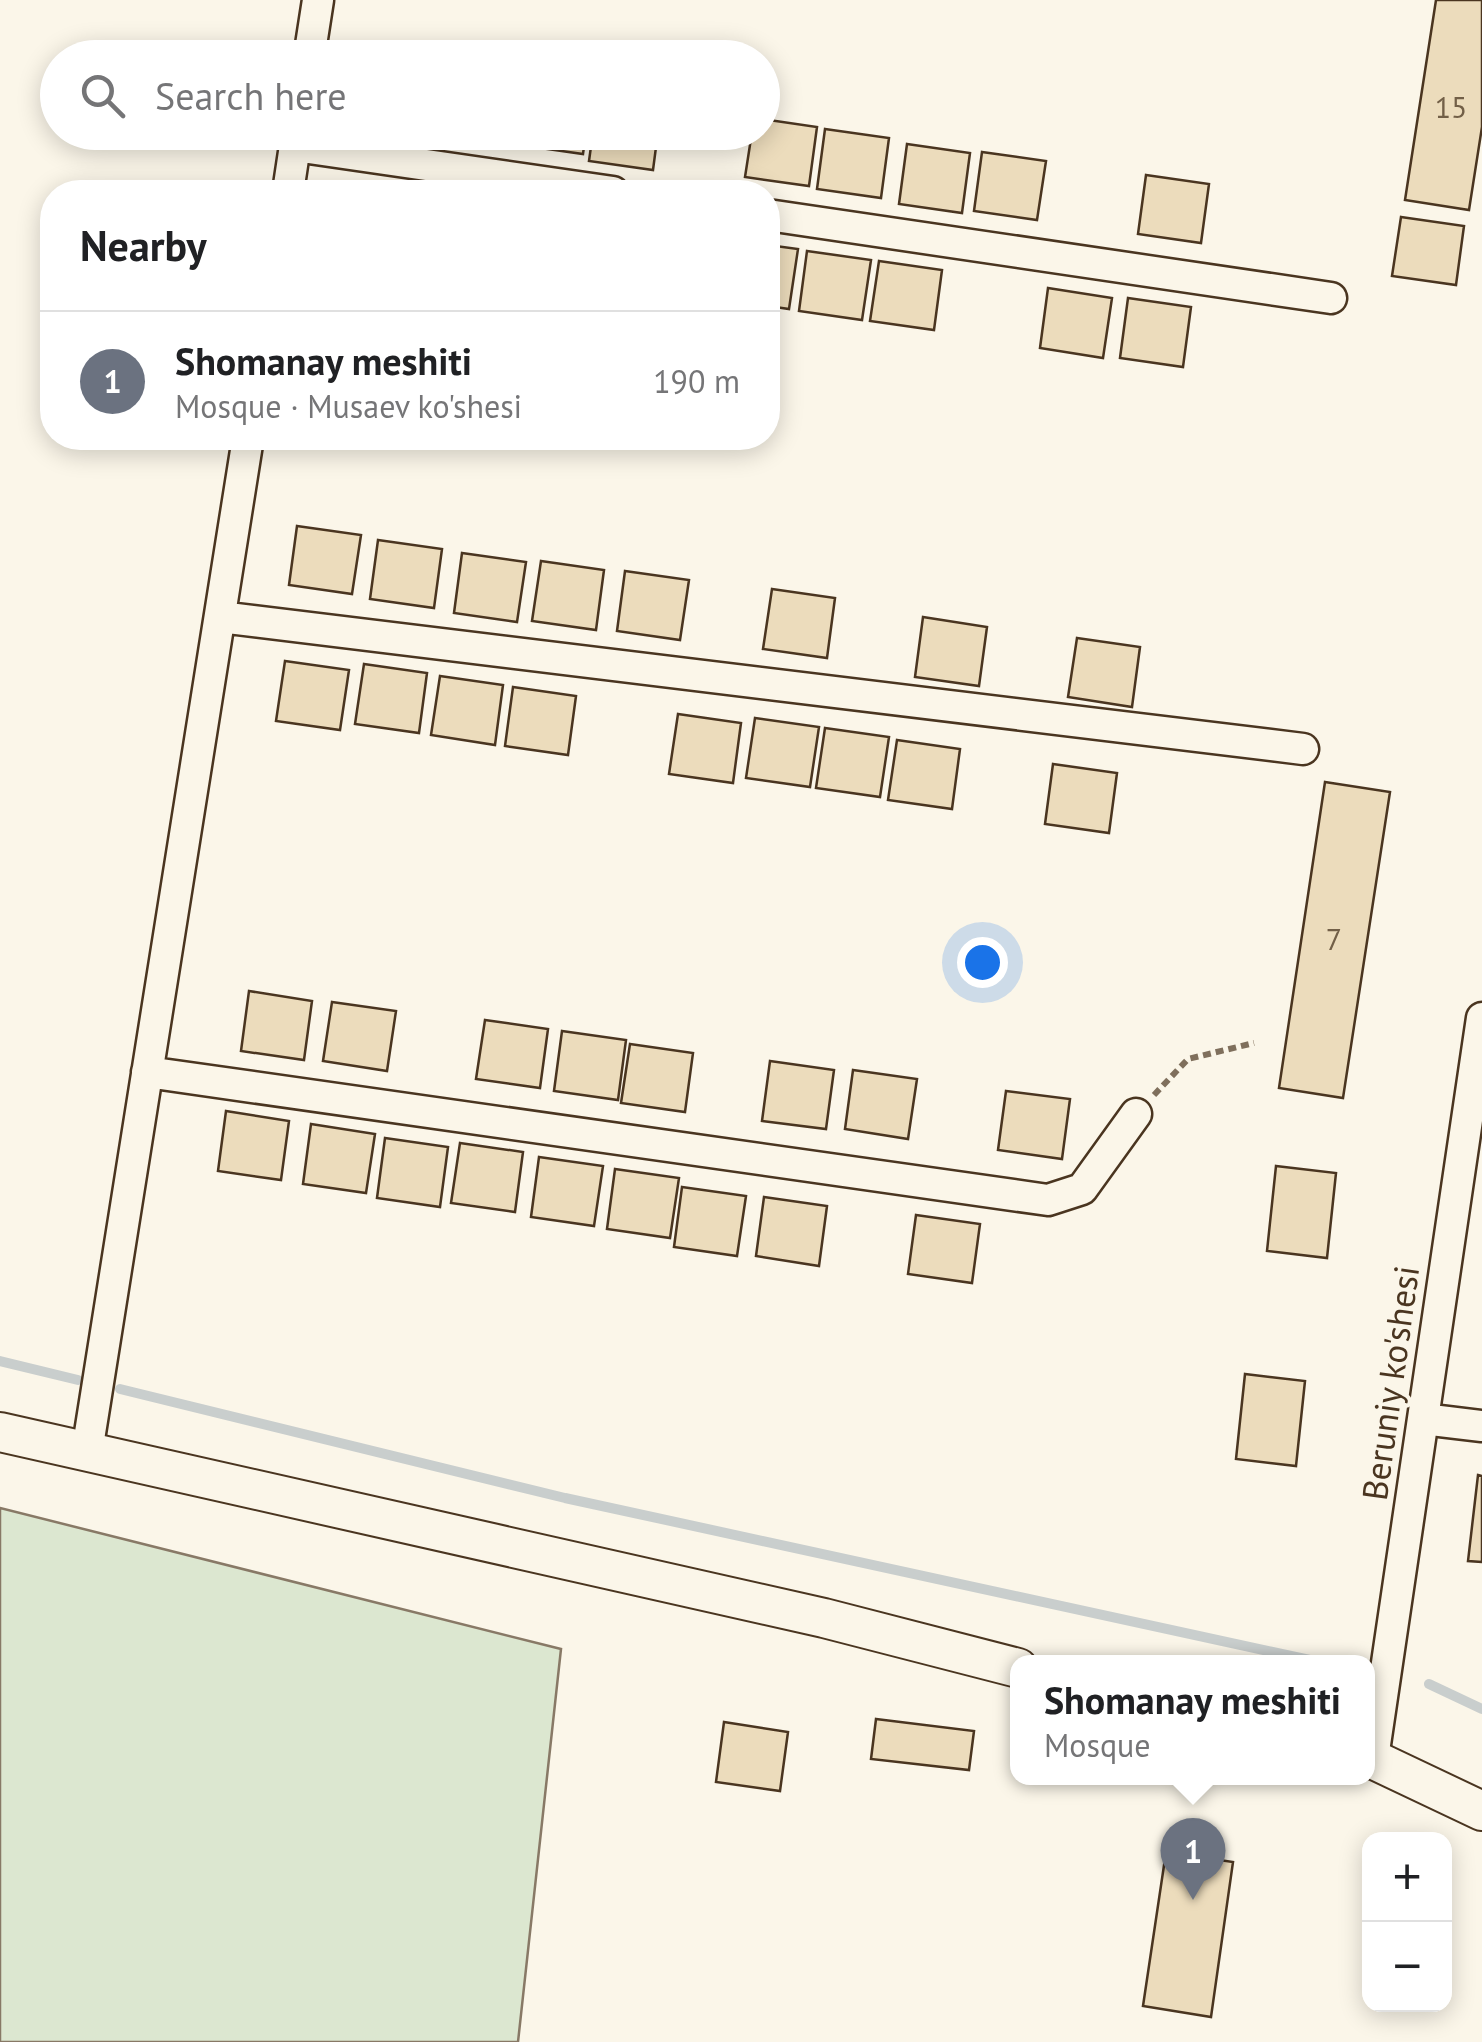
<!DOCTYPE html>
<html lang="en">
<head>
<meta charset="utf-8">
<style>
  :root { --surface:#fff; --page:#f6f6f6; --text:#202124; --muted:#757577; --line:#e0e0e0; --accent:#d93025 }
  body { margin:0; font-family:"PT Sans",sans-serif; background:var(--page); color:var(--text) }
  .controls { position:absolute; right:30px; bottom:30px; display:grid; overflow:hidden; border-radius:20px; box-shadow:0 5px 25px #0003 }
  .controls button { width:90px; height:90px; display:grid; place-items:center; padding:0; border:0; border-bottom:2px solid var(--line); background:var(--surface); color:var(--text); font:50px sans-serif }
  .you { position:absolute; left:982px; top:962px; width:35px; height:35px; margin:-25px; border:8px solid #fff; border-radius:50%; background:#1a73e8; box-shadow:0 0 0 15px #1a73e833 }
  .badge { display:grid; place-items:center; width:65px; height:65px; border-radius:50%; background:var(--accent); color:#fff; font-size:32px; font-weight:700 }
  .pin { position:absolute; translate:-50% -82px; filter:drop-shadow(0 2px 5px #0008) }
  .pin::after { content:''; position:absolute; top:52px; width:35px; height:30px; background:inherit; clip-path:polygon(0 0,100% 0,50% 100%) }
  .popup { position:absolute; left:1010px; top:1655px; width:365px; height:130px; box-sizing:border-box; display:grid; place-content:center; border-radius:20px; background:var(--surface); filter:drop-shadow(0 2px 8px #0005); font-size:32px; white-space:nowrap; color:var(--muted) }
  .popup b { font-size:38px; color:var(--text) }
  .popup::after { content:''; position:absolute; left:50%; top:100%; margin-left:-20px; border:20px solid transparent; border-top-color:var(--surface) }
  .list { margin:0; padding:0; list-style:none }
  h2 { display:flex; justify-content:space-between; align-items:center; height:130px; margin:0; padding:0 40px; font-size:42px }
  h2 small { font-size:32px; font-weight:400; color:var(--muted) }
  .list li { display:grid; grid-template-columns:65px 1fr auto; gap:30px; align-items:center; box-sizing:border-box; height:140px; padding:0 40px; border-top:2px solid var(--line) }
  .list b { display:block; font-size:38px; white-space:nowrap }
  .list p { margin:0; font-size:32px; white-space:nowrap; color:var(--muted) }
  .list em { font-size:32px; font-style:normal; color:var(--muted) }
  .icon { flex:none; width:55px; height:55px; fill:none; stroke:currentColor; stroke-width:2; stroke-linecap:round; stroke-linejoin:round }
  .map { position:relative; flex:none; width:1482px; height:2042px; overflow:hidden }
  .search { position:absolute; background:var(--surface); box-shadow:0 5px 25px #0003; left:40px; top:40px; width:740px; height:110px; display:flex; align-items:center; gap:25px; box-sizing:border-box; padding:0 35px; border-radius:55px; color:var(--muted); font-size:38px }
  .panel { position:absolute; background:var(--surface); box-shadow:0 5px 25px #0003; left:40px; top:180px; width:740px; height:270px; border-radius:40px }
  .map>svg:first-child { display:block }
  .green { fill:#dce7d0; stroke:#887966; stroke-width:2.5 }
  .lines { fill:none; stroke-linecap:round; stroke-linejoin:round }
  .stream { stroke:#c9cecd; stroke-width:10 }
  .building { fill:#ecdcbc; stroke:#4a3520; stroke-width:2.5 }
  .minor-casing { stroke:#4a3520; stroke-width:35 }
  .tertiary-casing { stroke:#4a3520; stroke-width:42 }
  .path { stroke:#7f6f5c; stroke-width:6; stroke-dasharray:8 5; stroke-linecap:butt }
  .minor { stroke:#fbf6e9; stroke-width:30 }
  .tertiary { stroke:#fbf6e9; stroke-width:38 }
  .labels { text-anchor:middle; stroke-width:8; stroke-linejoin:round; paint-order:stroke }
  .number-label { font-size:30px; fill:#725f47 }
  .street-label { font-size:35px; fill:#4a3520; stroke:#fbf6e9 }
</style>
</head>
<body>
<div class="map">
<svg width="1482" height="2042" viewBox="0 0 1482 2042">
  <rect width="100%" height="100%" fill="#fbf6e9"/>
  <path class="green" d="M0,1508l561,141 -43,393h-518z"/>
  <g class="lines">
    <path class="stream" d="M0,1361l78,19
      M120,1389l445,109 754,164
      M1429,1684l53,25"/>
  </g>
  <path class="building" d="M1436,0h46v127l-13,83 -64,-10z
    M762,119l55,8 -8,59 -64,-9 7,-45h10z
    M825,129l64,9 -8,60 -64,-9z
    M521,132h65l-3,22 -64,-9z
    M593,132h65l-5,38 -64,-9z
    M907,144l63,9 -8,60 -63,-9z
    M982,152l64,9 -9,59 -63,-9z
    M1146,175l63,9 -8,59 -63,-9z
    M1401,217l63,9 -8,59 -64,-9z
    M768,245l30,4 -9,60 -21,-3z
    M807,251l64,9 -9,60 -63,-9z
    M879,261l63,9 -8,60 -64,-9z
    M1048,288l64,10 -9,60 -63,-10z
    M1128,298l63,9 -8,60 -63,-9z
    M297,526l64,9 -9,59 -63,-9z
    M378,540l64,9 -8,59 -64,-9z
    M462,553l64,9 -9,60 -63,-9z
    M541,561l63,9 -8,60 -64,-9z
    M625,571l64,9 -9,60 -63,-9z
    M772,589l63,9 -8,60 -64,-9z
    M923,617l64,10 -8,59 -64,-9z
    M1077,638l63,9 -8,60 -64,-10z
    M285,661l64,9 -9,60 -64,-9z
    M364,664l63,9 -8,60 -64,-9z
    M440,676l63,9 -8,60 -64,-10z
    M513,687l63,9 -8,59 -63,-9z
    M678,714l63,9 -8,60 -64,-9z
    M755,718l64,9 -9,60 -64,-9z
    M825,728l64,9 -9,60 -64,-9z
    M897,740l63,9 -8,60 -64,-9z
    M1053,764l64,9 -8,60 -64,-9z
    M1325,782l65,10 -47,306 -64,-10z
    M249,991l63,10 -8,59 -63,-9z
    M332,1002l64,9 -9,60 -64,-10z
    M485,1020l63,9 -8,59 -64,-9z
    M562,1031l64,9 -8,60 -64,-9z
    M630,1044l63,9 -8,59 -64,-9z
    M770,1061l64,9 -8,59 -64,-8z
    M853,1070l64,9 -9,60 -63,-10z
    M1006,1091l64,8 -8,60 -64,-9z
    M226,1111l63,10 -8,59 -63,-9z
    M311,1124l64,10 -9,59 -63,-9z
    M385,1138l63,9 -8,60 -63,-9z
    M460,1143l63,9 -8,60 -64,-9z
    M539,1157l64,9 -9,60 -63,-9z
    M1276,1166l60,7 -9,85 -60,-7z
    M615,1169l64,9 -9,60 -63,-9z
    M682,1187l64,9 -9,60 -63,-9z
    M764,1197l63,9 -8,60 -63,-10z
    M916,1215l64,9 -8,59 -64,-9z
    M1245,1374l60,7 -9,85 -60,-7z
    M1478,1475l4,1v86l-14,-1z
    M876,1719l98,12 -5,39 -98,-11z
    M724,1722l64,10 -8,59 -64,-9z
    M1166,1852l67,10 -22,155 -68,-11z"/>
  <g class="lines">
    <g class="minor-casing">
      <path id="minor" d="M309,58l9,-58
        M295,146l318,46
        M288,192l9,-60
        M768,215l563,83
        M220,617l1083,132
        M147,1072l901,128 34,-11 54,-75
        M1423,1419l59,7
        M87,1452l161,-1014
        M1373,1758l109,-740"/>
    </g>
    <g class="tertiary-casing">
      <path id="tertiary" d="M0,1432l824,186 194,50
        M1368,1757l114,54"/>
    </g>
    <path class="path" d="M1154,1095l34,-36 66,-16"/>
    <use href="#minor" class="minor"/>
    <use href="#tertiary" class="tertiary"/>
  </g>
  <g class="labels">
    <g class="number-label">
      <text x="1451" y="118">15</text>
      <text x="1334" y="950">7</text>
    </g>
    <g class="street-label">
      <text transform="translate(1391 1383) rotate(-82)" y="12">Beruniy ko'shesi</text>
    </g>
  </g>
</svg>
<div class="controls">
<button>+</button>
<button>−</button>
</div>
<div class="you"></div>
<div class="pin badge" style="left:1193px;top:1900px;background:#6b7280">1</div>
<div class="popup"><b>Shomanay meshiti</b>Mosque</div>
<div class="search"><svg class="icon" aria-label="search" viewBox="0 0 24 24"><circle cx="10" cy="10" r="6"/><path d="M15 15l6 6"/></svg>Search here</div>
<section class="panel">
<h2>Nearby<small></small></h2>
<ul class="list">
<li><span class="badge" style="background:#6b7280">1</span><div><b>Shomanay meshiti</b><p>Mosque · Musaev ko'shesi</p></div><em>190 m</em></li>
</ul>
</section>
</div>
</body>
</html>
